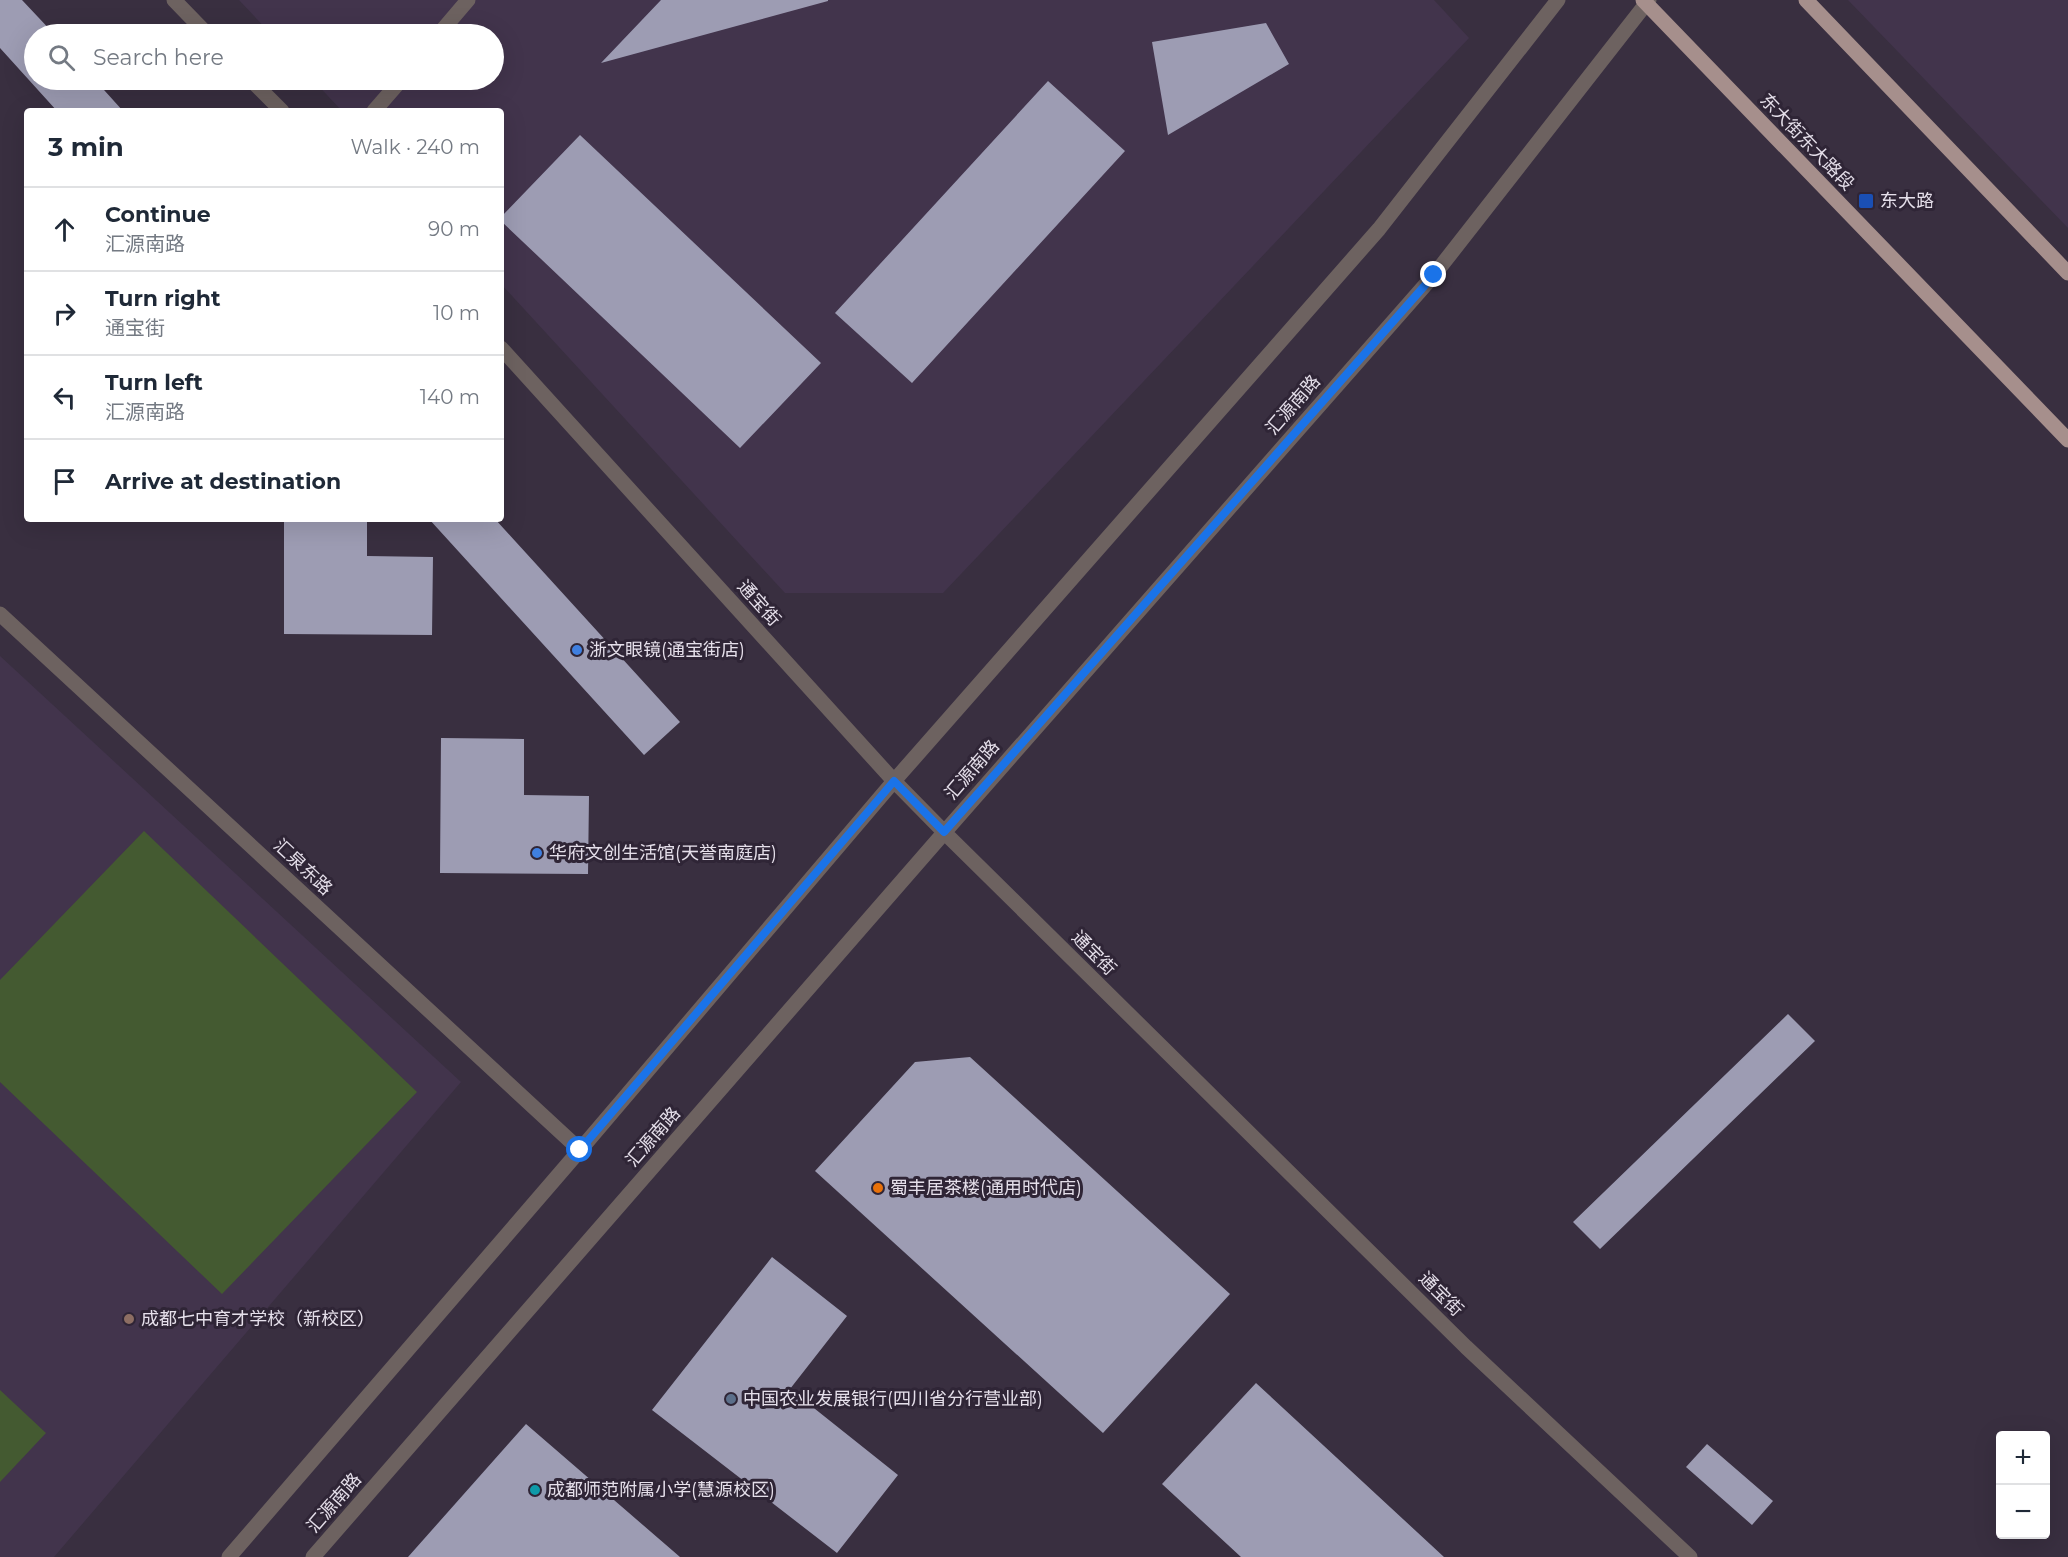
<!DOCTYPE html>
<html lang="en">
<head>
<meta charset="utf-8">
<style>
  :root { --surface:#fff; --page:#f2f2f3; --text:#1f2937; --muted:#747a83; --line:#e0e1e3 }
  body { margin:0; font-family:Montserrat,"Noto Sans SC",sans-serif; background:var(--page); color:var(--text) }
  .controls { position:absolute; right:18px; bottom:18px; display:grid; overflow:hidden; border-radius:6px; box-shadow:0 6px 24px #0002 }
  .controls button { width:54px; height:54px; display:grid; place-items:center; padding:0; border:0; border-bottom:2px solid var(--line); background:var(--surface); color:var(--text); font:30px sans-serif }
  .stop { position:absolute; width:18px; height:18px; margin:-14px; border:4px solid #1a73e8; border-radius:50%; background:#fff }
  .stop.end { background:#1a73e8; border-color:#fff; box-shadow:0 2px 6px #0008 }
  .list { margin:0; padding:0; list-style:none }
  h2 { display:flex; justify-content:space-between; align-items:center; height:78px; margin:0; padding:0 24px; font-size:26px }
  h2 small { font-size:20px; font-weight:400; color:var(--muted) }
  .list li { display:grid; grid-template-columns:39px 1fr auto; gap:18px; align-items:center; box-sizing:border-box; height:84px; padding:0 24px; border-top:2px solid var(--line) }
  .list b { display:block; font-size:22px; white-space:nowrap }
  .list p { margin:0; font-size:20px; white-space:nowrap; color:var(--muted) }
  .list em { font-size:20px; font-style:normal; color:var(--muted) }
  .icon { flex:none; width:33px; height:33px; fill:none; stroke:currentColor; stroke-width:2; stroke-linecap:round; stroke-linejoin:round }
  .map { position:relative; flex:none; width:2068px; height:1557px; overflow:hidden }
  .search { position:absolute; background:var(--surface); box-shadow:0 6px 24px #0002; left:24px; top:24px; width:480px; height:66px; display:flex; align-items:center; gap:15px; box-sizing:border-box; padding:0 21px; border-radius:33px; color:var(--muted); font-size:22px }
  .panel { position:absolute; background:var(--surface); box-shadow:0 6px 24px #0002; left:24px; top:108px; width:480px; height:414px; border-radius:6px }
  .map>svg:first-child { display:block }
  .built { fill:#42344c }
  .green { fill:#445a31 }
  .building { fill:#9d9cb3 }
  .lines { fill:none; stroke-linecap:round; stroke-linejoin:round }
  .minor { stroke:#6d6260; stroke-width:15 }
  .major { stroke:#a68f8c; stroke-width:15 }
  .route { stroke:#1a73e8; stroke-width:8 }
  .transit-dot { fill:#1a4fb4; stroke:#2f2536; stroke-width:2 }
  .shop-dot { fill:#3f7fe0; stroke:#2f2536; stroke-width:2 }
  .food-dot { fill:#e8710a; stroke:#2f2536; stroke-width:2 }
  .education-dot { fill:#8d6e63; stroke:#2f2536; stroke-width:2 }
  .service-dot { fill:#5c6f8a; stroke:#2f2536; stroke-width:2 }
  .culture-dot { fill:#0f9aa8; stroke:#2f2536; stroke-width:2 }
  .labels { text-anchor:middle; stroke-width:6; stroke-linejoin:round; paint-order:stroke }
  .street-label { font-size:18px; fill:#e5dfea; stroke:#2f2536 }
  .poi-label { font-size:18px; fill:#e5dfea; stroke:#2f2536; text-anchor:start }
</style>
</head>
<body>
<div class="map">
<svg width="2068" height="1557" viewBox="0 0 2068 1557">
  <rect width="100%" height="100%" fill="#392f40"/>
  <path class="built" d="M239,0h1195l35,38 -526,555h-158l-284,-309v-173h-159l-29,-31h181v-46h-223z
    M1848,0h220v228z
    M0,656l461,426 -407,475h-54z"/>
  <path class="green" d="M144,831l273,261 -195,202 -222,-212v-102z
    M0,1390l46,43 -46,49z"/>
  <path class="building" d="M0,0h22l32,34h-20v46h61l28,31h-66l-57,-63z
    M661,0h167v1l-227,62z
    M1266,23l23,41 -121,71 -16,-93z
    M1048,81l77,70 -213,232 -77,-70z
    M580,135l241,228 -81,85 -239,-227v-4z
    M284,519h83v37l66,1 -1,78 -148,-1z
    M429,519h66l185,203 -36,33z
    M441,738l83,1v56l65,1 -1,78 -148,-1z
    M1788,1014l27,27 -215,208 -27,-27z
    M970,1057l260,237 -127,139 -288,-262 100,-109z
    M772,1257l75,59 -57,73 108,86 -61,78 -185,-143z
    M1256,1383l188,174h-203l-79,-73z
    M526,1424l154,133h-272z
    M1707,1444l66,57 -21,24 -66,-58z"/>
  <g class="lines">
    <path class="minor" d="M174,0l33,34
      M439,34l29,-34
      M251,80l31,31
      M374,111l27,-31
      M501,348l393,433 56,57 516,509 224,210
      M0,614l580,536
      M229,1557l351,-407 314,-369 485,-552 179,-229
      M313,1557l636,-730 485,-552 215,-275"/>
    <path class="major" d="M1643,0l425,440
      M1806,0l262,273"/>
  </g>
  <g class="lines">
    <path class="route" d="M580,1150l314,-369 50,51 490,-557"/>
  </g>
  <rect class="transit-dot" x="1858" y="193" width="16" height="16" rx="3"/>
  <g class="shop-dot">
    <circle cx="577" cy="650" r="6"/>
    <circle cx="537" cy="853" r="6"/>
  </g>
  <circle class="food-dot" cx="878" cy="1188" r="6"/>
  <circle class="education-dot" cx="129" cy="1319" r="6"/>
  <circle class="service-dot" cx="731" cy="1399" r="6"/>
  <circle class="culture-dot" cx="535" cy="1490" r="6"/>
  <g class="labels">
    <g class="street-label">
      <text transform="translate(1807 142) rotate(46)" y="6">东大街东大路段</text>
      <text transform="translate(1293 405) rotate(-49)" y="6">汇源南路</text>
      <text transform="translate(759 603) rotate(48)" y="6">通宝街</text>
      <text transform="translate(972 770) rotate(-49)" y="6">汇源南路</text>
      <text transform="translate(303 867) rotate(43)" y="6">汇泉东路</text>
      <text transform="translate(1094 953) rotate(45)" y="6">通宝街</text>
      <text transform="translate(653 1137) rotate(-49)" y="6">汇源南路</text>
      <text transform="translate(1441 1294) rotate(45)" y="6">通宝街</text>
      <text transform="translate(334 1503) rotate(-49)" y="6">汇源南路</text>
    </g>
    <g class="poi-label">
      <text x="1880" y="207">东大路</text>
      <text x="589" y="656">浙文眼镜(通宝街店)</text>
      <text x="549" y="859">华府文创生活馆(天誉南庭店)</text>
      <text x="890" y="1194">蜀丰居茶楼(通用时代店)</text>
      <text x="141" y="1325">成都七中育才学校（新校区）</text>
      <text x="743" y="1405">中国农业发展银行(四川省分行营业部)</text>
      <text x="547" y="1496">成都师范附属小学(慧源校区)</text>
    </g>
  </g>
</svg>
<div class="controls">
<button>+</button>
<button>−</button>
</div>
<div class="stop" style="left:580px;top:1150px"></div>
<div class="stop end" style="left:1434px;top:275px"></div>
<div class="search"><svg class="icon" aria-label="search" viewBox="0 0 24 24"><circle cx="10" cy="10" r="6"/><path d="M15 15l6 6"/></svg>Search here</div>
<section class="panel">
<h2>3 min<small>Walk · 240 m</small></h2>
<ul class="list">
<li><svg class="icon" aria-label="ahead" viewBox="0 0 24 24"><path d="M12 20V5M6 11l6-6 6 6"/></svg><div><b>Continue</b><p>汇源南路</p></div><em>90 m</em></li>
<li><svg class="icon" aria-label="right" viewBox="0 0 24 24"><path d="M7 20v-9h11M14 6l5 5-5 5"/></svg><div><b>Turn right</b><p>通宝街</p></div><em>10 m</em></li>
<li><svg class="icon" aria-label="left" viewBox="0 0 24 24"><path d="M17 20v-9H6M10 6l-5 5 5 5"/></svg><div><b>Turn left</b><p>汇源南路</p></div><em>140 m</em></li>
<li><svg class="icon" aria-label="arrive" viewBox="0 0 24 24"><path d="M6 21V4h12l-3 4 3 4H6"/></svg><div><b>Arrive at destination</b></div></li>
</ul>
</section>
</div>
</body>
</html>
